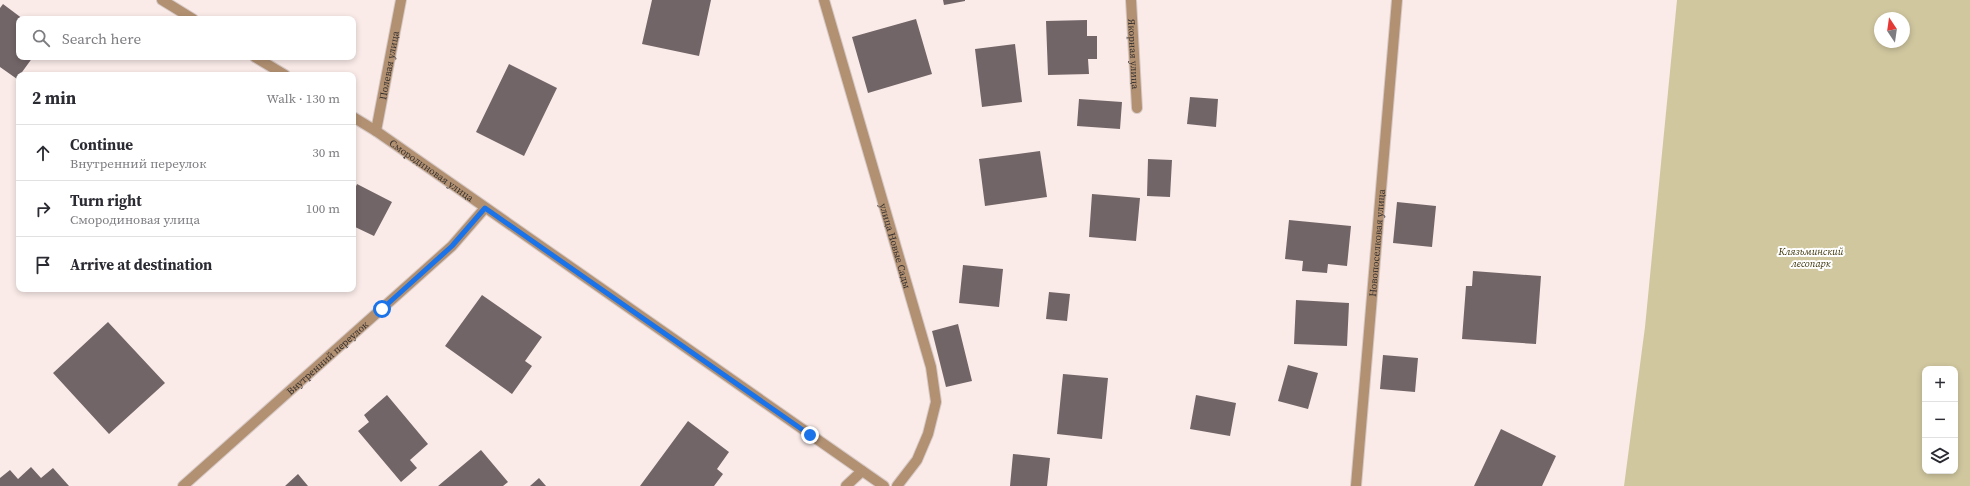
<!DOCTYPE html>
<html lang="en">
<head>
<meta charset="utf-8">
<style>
  :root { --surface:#fff; --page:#f2f2f3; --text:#2b2b33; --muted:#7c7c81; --line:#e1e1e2 }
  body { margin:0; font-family:"Source Serif 4",serif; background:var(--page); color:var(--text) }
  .controls { position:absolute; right:12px; bottom:12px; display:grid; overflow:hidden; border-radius:8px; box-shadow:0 2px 6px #0003 }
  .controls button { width:36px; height:36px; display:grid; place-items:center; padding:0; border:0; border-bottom:1px solid var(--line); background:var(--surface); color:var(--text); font:20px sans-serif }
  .compass { position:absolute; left:1874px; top:12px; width:36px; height:36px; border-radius:50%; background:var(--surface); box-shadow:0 2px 6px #0003; rotate:347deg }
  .stop { position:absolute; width:12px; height:12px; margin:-9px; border:3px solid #1a73e8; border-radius:50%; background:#fff }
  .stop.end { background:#1a73e8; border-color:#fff; box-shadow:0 1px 4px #0008 }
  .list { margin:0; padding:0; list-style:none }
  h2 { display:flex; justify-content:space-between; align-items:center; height:52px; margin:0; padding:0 16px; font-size:17px }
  h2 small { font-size:13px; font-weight:400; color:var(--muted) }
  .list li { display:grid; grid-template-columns:26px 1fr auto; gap:12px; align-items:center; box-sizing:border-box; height:56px; padding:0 16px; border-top:1px solid var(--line) }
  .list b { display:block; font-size:15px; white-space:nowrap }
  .list p { margin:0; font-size:13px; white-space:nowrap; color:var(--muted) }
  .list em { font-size:13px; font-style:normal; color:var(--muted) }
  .icon { flex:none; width:22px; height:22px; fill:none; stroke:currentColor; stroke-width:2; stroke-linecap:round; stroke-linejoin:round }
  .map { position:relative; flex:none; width:1970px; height:486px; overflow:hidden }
  .search { position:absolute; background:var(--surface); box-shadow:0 2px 6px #0003; left:16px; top:16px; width:340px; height:44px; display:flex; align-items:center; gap:10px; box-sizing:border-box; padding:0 14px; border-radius:8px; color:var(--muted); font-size:15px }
  .panel { position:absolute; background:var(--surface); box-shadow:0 2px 6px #0003; left:16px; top:72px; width:340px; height:220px; border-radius:8px }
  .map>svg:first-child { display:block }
  .green { fill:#d0c79f; fill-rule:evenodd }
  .building { fill:#726568 }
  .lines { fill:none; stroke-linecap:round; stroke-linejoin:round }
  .street-casing { stroke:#d7c9c7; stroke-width:12 }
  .street { stroke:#b29172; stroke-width:10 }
  .route { stroke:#1a73e8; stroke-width:5 }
  .labels { text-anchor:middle; stroke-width:4; stroke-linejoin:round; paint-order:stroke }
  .street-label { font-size:10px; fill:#36302f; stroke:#fff }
  .park-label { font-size:10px; font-style:italic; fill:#3c3206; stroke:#fff }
</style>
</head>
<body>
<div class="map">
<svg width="1970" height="486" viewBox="0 0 1970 486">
  <rect width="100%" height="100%" fill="#faebe8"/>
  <path class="green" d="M1677,0h293v486h-346l21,-159zM1880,18h24v24h-24zM1925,369h30v102h-30z"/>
  <path class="building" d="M652,0h59l-12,56 -57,-12z
    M943,0h22v1l-21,4z
    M3,4l20,15h-4v38h14l-16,22 -17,-12v-59z
    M916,19l16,55 -64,19 -16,-56z
    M1087,20v16h10v23h-9l1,15 -41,1 -2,-54z
    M1015,44l7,58 -40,5 -7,-58z
    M509,64l48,24 -33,68 -48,-24z
    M1190,97l28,2 -2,28 -29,-3z
    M1079,99l43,3 -2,27 -43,-3z
    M1040,151l7,46 -62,9 -6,-47z
    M1148,159l24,1 -2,37 -23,-1z
    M357,184l35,18 -18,34 -21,-10v-33z
    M1092,194l48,4 -4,43 -47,-4z
    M1397,202l39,4 -4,41 -39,-4z
    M1289,220l62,6 -4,40 -19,-2 -1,9 -25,-2 1,-10 -18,-2z
    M963,265l40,4 -4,38 -40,-4z
    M1473,271l68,5 -5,68 -74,-5 4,-53h6z
    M1049,292l21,2 -3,27 -21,-2z
    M482,295l60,42 -17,24 7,5 -20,28 -67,-48z
    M1296,300l53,3 -2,43 -53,-2z
    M108,322l57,61 -56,51 -56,-61z
    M958,324l14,57 -26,6 -14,-56z
    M1383,355l35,3 -3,34 -35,-3z
    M1288,365l30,8 -10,36 -30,-8z
    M1063,374l45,4 -6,61 -45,-5z
    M387,395l41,49 -18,16 7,8 -16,14 -43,-51 11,-9 -5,-7z
    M1196,395l40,8 -6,33 -40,-7z
    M688,421l41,31 -12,17 6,5 -9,12h-74z
    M1501,429l55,27 -14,30h-68z
    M481,450l27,32 -5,4h-65z
    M1013,454l37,4 -3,28h-37z
    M31,467l10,11 12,-10 16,18h-69v-8l10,-8 8,9z
    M298,474l10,12h-23z
    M539,478l7,8h-16z"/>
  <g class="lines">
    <g class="street-casing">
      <g id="street">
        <path d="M162,0l31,19"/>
        <path id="s1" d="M824,0l107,367 5,35 -8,32 -11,26 -20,26"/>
        <path id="s2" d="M1131,0l6,108"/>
        <path d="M255,57l30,18"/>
        <path id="s3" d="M353,117l23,14 508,355"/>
        <path id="s4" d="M376,131l25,-131"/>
        <path id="s5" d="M183,486l269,-240 33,-38"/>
        <path d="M846,486l16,-15"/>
        <path id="s6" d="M1356,486l41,-486"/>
      </g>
    </g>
    <use href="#street" class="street"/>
  </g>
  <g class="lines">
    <path class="route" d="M382,309l70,-63 33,-38 325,227"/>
  </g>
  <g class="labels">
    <g class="street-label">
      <text dy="4" stroke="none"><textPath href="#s2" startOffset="54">Якорная улица</textPath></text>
      <text dy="4" stroke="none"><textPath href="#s4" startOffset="67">Полевая улица</textPath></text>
      <text dy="4" stroke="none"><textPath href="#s3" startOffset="95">Смородиновая улица</textPath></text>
      <text dy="4" stroke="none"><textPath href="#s6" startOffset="244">Новопоселковая улица</textPath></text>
      <text dy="4" stroke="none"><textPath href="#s1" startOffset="256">улица Новые Сады</textPath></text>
      <text dy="4" stroke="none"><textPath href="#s5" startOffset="193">Внутренний переулок</textPath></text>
    </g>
    <g class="park-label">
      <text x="1811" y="255">Клязьминский<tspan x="1811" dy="12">лесопарк</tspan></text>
    </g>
  </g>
</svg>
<div class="controls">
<button>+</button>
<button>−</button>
<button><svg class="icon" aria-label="layers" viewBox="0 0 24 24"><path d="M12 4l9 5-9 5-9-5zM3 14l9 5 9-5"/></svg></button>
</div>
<svg class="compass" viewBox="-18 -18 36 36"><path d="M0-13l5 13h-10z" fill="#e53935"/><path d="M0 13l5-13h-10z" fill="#7c7c81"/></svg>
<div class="stop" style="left:382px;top:309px"></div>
<div class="stop end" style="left:810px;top:435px"></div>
<div class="search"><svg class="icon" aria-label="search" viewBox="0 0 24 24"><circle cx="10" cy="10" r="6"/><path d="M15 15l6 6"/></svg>Search here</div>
<section class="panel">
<h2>2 min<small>Walk · 130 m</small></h2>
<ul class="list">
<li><svg class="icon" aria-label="ahead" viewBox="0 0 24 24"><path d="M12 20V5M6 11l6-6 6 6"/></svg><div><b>Continue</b><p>Внутренний переулок</p></div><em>30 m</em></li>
<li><svg class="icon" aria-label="right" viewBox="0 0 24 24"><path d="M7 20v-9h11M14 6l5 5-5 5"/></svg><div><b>Turn right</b><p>Смородиновая улица</p></div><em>100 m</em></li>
<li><svg class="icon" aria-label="arrive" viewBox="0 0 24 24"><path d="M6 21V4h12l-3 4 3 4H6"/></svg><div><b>Arrive at destination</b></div></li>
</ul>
</section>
</div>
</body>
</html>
